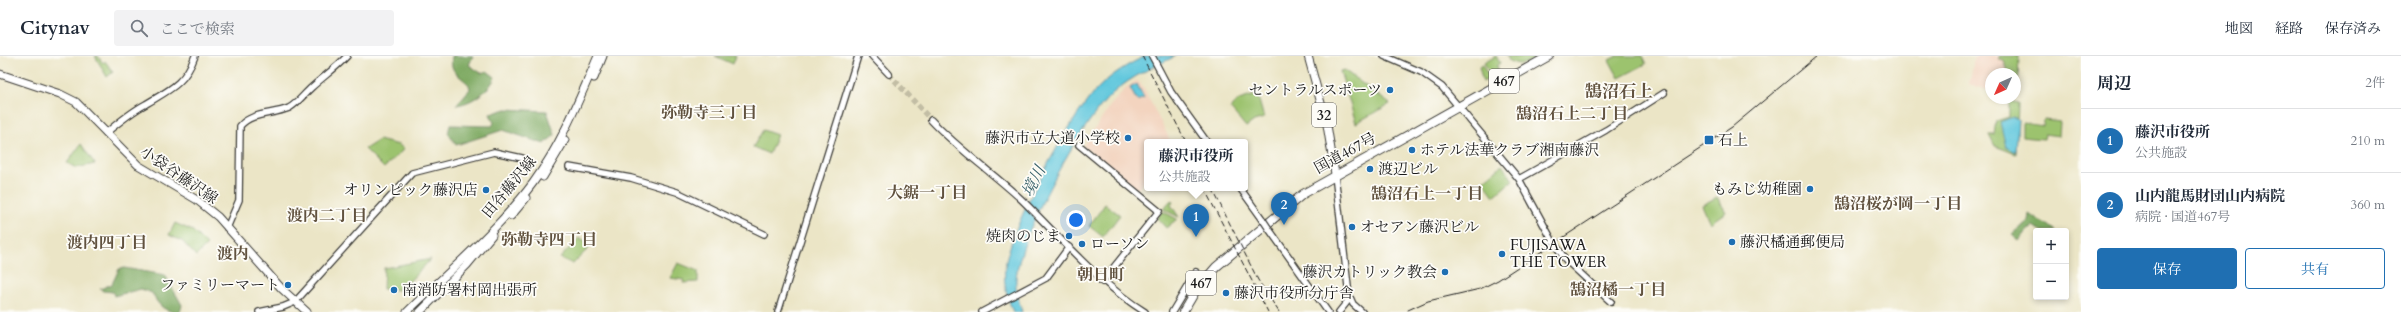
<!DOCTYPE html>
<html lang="ja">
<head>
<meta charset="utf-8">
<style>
  :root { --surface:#fff; --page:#f2f2f3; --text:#1f2937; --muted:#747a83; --line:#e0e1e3; --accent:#1f6fb2 }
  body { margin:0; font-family:Cardo,"Noto Serif JP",serif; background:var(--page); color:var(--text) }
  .controls { position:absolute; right:12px; bottom:12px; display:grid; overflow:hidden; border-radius:4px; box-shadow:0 2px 6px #0003 }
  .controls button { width:36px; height:36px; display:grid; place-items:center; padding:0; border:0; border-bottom:1px solid var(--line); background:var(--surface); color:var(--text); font:20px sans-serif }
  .compass { position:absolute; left:1985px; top:12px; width:36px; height:36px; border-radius:50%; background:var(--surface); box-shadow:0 2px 6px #0003; rotate:225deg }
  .you { position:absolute; left:1076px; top:164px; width:14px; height:14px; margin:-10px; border:3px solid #fff; border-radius:50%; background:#1a73e8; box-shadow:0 0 0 6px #1a73e833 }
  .badge { display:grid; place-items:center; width:26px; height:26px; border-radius:50%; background:var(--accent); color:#fff; font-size:13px; font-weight:700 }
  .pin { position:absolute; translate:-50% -33px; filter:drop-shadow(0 1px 2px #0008) }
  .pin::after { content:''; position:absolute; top:21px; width:14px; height:12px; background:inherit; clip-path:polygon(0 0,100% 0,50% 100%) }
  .popup { position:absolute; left:1144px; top:83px; width:104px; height:52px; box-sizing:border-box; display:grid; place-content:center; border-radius:4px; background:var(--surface); filter:drop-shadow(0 1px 3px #0005); font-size:13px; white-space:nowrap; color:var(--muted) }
  .popup b { font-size:15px; color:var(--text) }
  .popup::after { content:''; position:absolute; left:50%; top:100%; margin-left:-8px; border:8px solid transparent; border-top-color:var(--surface) }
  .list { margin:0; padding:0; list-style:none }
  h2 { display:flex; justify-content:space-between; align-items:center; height:52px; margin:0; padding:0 16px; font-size:17px }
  h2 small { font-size:13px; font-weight:400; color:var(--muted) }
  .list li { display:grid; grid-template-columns:26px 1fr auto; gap:12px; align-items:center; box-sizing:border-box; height:64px; padding:0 16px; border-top:1px solid var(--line) }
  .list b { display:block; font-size:15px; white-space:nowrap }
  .list p { margin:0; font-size:13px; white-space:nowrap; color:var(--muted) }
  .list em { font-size:13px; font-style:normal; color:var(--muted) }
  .actions { display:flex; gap:8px; padding:12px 16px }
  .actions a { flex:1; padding:9px 0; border:1px solid var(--accent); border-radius:4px; text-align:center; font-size:14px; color:var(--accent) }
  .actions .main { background:var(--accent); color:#fff }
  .icon { flex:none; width:22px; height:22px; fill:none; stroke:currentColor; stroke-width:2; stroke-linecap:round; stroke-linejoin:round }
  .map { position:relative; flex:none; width:2081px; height:256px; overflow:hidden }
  header { display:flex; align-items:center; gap:24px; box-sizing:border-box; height:56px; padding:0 20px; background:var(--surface); border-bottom:1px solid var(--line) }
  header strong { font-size:19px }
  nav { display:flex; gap:22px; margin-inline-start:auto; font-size:14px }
  .search { width:280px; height:36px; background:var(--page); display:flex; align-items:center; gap:10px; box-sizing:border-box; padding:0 14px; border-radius:4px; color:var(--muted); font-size:15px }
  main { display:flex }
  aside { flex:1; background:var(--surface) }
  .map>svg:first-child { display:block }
  .built { fill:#f3d4bf }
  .green { fill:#9cc36e; stroke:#5c7045 }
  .forest { fill:#7da961; stroke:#4c623e }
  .water { fill:#60c7dd; stroke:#3e727c }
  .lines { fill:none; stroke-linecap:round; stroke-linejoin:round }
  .minor-tunnel { stroke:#c2bda4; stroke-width:5.5; stroke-dasharray:5.5 3; stroke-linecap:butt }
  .minor-casing { stroke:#3b3a36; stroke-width:8 }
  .major-casing { stroke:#3b3a36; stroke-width:9 }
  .highway-casing { stroke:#3b3a36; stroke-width:10 }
  .minor { stroke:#fff; stroke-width:5.5 }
  .major { stroke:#fff; stroke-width:7 }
  .highway { stroke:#fff; stroke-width:8 }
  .tram { stroke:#1c1c1c; stroke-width:1 }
  .rail { stroke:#1c1c1c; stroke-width:1; stroke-dasharray:6 3; stroke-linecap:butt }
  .minor-bridge-casing { stroke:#3b3a36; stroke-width:8; stroke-linecap:butt }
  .minor-bridge { stroke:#fff; stroke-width:5.5 }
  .poi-dot { fill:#1f6fb2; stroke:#fdfcf7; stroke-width:1.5 }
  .labels { text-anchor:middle; stroke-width:3.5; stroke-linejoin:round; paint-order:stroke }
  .shield { fill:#fdfcf7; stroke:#605f5e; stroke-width:1 }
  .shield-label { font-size:14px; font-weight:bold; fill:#1c1c1c }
  .poi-label { font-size:15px; fill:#1c1c1c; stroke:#fdfcf7; text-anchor:start }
  .street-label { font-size:15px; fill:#1c1c1c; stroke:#fdfcf7 }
  .neighbourhood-label { font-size:16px; font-weight:bold; fill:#61523f; stroke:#fdfcf7 }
  .water-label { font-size:16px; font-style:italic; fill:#376069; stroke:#fdfcf7 }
  .quarter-label { font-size:17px; font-weight:bold; fill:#61523f; stroke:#fdfcf7 }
</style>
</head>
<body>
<header>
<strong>Citynav</strong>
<div class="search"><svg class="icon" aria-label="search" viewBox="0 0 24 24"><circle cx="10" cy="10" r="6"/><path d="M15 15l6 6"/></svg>ここで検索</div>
<nav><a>地図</a><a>経路</a><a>保存済み</a></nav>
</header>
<main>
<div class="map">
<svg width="2081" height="256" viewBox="0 0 2081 256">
  <rect width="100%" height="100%" fill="#fdfcf7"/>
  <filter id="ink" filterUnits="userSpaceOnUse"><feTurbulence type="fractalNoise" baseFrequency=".025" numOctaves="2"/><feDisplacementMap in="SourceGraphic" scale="8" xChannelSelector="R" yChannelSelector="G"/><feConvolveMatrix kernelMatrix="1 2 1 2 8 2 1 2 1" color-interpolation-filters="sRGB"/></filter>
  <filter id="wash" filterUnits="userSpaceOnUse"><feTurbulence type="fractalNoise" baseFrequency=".012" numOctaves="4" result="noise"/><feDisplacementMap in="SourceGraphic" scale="16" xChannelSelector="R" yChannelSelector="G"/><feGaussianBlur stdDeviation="0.9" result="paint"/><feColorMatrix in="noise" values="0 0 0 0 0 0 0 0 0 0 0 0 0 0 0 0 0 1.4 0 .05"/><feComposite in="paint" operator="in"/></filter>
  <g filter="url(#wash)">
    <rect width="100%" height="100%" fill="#ebe5c6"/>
    <path class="built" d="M1975,0h24v3l5,1 4,14h-17v17l-22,-7z
      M1136,24l6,5 29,57h-24v36l-10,12 -54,-44 27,-40 14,-16z"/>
    <path class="green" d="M95,0h3l5,7 2,-2 8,11 -6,5z
      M715,0h21l-3,8z
      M1496,0l4,7 -3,2v9l-5,3 -8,-14z
      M1507,0h32c-13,7 -16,11 -30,5z
      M1617,0h25l4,8 -27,14 -10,-18z
      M1999,0h20l-1,25 -3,1v-8h-6l-5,-14 -5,-1z
      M1482,9l8,13 -7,4 -4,-15z
      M1344,14l46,34 -34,19 -16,-52z
      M1255,39l3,2 6,21 -10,3 -8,6 -16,-19 9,-8z
      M2009,45l9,2 -2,51 -21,-8 -6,-12h5l2,-13 13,-4z
      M2044,64l16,2 -1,14 -15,-2 -1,5 -21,-2v-14l21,3z
      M763,74l14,5 -8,19 -16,-7z
      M379,84l20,5 5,4 -20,19 -19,-19z
      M81,88l14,20 -19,4 -9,-5z
      M1502,109l11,15 -19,16 -11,-15z
      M1717,141l9,15 -16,11 -8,-18z
      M1171,144l2,2 -2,3 8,12 -16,-8z
      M1105,148l15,11 -17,22 -14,-11z
      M1162,155l15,8 -11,9 -9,-10z
      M175,167l18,8 14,14 -11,11 -14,-15 -13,-6z
      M579,182l12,8 -18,18 -13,-6z
      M431,203l-30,31 -18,-1 1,-21z
      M678,207l20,8v11l-15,1 1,-3 -14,-2z"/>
    <path class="forest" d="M452,0h21l-4,9 12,8 6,-2 8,6c-5,14 -25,27 -39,28l14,-16 -1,-4c-10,-11 -20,-12 -17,-29z
      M506,53l41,2 8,24 -11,9 -41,-14 -47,15 -8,-12 2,-8 42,1 2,-3 -4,-9z
      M2029,158c9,7 19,9 27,17h-16l-6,-4 -6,3 -9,11 -7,-6 16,-14z
      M124,212l41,7 17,30 -2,7c-15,0 -21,-5 -28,-19l-11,-4 -27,7 -1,-4 -10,-1 -3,-2 12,-5 7,-15z"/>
    <path class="water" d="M1146,0h30c-23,11 -44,20 -63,37 -33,30 -94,142 -97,186 -1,11 3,22 6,33h-9c-6,-15 -10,-28 -8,-44 4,-40 65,-151 93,-180 14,-14 30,-24 48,-32z
      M1137,28l7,14 -7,3 -7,-13z
      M2013,61l5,2 -2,33 -10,-5 -6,-25z"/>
  </g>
  <g filter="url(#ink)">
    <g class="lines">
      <path class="minor-tunnel" d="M889,18l42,46"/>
      <g class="minor-casing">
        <path id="minor" d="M872,0l17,18
          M1152,0l19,36 36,50
          M1384,0l37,16 21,15 77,92 33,61 13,19 46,43
          M931,64c28,30 61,52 91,80 40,39 75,82 123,112
          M106,77c13,-11 25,-21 40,-29 23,-14 39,-20 49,-48
          M1079,89l80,66 -57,71
          M569,111l62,11 46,14 87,42
          M1335,119l14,120 4,9 9,8
          M1519,123l87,-49 58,-37
          M1240,132l23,32
          M227,172l12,-28 1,-74c12,-14 32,-11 49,-18 9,-5 15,-14 23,-21 12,-11 24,-19 35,-31
          M1269,173l59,83
          M259,256l24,-5 12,-5 117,-129 82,-21 28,6
          M778,256l80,-256
          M982,256l64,-34 23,-31
          M1172,256l24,-40
          M1339,256l8,-10 2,-6"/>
      </g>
      <g class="major-casing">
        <path id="major" d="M1308,0l19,69 8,49
          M0,18l60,20 16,8 62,63 59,35 21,17 64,72 25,23
          M594,22l9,-22
          M543,121l22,-37
          M511,160l15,-18
          M407,256c42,-41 90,-81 126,-129 28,-38 46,-83 65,-127
          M420,256l47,-47 25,-30"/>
      </g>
      <g class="highway-casing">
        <path id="highway" d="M1183,256l13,-22 20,-23 87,-73 246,-138"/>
      </g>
      <use href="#minor" class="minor"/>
      <use href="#major" class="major"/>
      <use href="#highway" class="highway"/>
      <path class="tram" d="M1408,254l20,-9 52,-12 18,-9 234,-153 85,-71"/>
      <path class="rail" d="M1142,0l44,86
        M1204,132l64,124
        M1212,132l46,92 21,32"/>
      <g class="minor-bridge-casing">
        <path id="minor-bridge" d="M1263,164l6,9"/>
      </g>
      <use href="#minor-bridge" class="minor-bridge"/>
    </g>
  </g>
  <g class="poi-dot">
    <circle cx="1390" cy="34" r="4"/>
    <circle cx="1128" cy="82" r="4"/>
    <rect x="1704" y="79" width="10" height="10" rx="2"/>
    <circle cx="1412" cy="94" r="4"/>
    <circle cx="1370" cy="113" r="4"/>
    <circle cx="1810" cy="133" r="4"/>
    <circle cx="486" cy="134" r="4"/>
    <circle cx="1352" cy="171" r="4"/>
    <circle cx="1069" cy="180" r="4"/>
    <circle cx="1732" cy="186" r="4"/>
    <circle cx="1082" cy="188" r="4"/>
    <circle cx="1502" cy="198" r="4"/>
    <circle cx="1445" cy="216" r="4"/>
    <circle cx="288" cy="229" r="4"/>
    <circle cx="394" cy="234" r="4"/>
    <circle cx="1226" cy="237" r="4"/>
  </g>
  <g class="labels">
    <g class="shield">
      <rect x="1489" y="13" width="30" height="24" rx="3"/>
      <rect x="1312" y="47" width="24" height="24" rx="3"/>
      <rect x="1186" y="215" width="30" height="24" rx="3"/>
    </g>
    <g class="shield-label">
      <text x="1504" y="30">467</text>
      <text x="1324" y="64">32</text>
      <text x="1201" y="232">467</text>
    </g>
    <g class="poi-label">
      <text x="1382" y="39" text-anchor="end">セントラルスポーツ</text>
      <text x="1120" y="87" text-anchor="end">藤沢市立大道小学校</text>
      <text x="1718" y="89">石上</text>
      <text x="1420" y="99">ホテル法華クラブ湘南藤沢</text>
      <text x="1378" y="118">渡辺ビル</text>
      <text x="1802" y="138" text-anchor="end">もみじ幼稚園</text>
      <text x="478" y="139" text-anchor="end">オリンピック藤沢店</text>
      <text x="1360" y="176">オセアン藤沢ビル</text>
      <text x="1061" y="185" text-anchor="end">焼肉のじま</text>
      <text x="1740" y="191">藤沢橘通郵便局</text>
      <text x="1090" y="193">ローソン</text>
      <text x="1510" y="194">FUJISAWA<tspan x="1510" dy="17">THE TOWER</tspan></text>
      <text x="1437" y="221" text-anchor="end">藤沢カトリック教会</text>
      <text x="280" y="234" text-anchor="end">ファミリーマート</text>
      <text x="402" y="239">南消防署村岡出張所</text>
      <text x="1234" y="242">藤沢市役所分庁舎</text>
    </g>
    <g class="street-label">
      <text transform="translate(1345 97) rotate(-29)" y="5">国道467号</text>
      <text transform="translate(179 119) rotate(34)" y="5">小袋谷藤沢線</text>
      <text transform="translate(509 131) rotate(-50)" y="5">田谷藤沢線</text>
    </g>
    <g class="neighbourhood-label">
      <text x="709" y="62">弥勒寺三丁目</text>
      <text x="1572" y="63">鵠沼石上二丁目</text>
      <text x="927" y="142">大鋸一丁目</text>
      <text x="1427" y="143">鵠沼石上一丁目</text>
      <text x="1898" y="153">鵠沼桜が岡一丁目</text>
      <text x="327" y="165">渡内二丁目</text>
      <text x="549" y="189">弥勒寺四丁目</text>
      <text x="107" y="192">渡内四丁目</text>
      <text x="233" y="203">渡内</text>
      <text x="1101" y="224">朝日町</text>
      <text x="1618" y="239">鵠沼橘一丁目</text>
    </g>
    <g class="water-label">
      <text transform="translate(1033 125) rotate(-63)" y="6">境川</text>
    </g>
    <g class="quarter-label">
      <text x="1619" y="41">鵠沼石上</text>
    </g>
  </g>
</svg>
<div class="controls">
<button>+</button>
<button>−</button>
</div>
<svg class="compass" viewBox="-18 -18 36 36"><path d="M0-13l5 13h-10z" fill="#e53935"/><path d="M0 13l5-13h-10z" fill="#747a83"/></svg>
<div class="you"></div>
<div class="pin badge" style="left:1196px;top:181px">1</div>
<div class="popup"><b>藤沢市役所</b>公共施設</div>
<div class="pin badge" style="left:1284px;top:169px">2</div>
</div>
<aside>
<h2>周辺<small>2件</small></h2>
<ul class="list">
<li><span class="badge">1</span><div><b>藤沢市役所</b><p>公共施設</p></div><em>210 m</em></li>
<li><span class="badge">2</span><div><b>山内龍馬財団山内病院</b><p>病院 · 国道467号</p></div><em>360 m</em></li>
</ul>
<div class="actions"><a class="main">保存</a><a>共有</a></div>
</aside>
</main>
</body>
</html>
